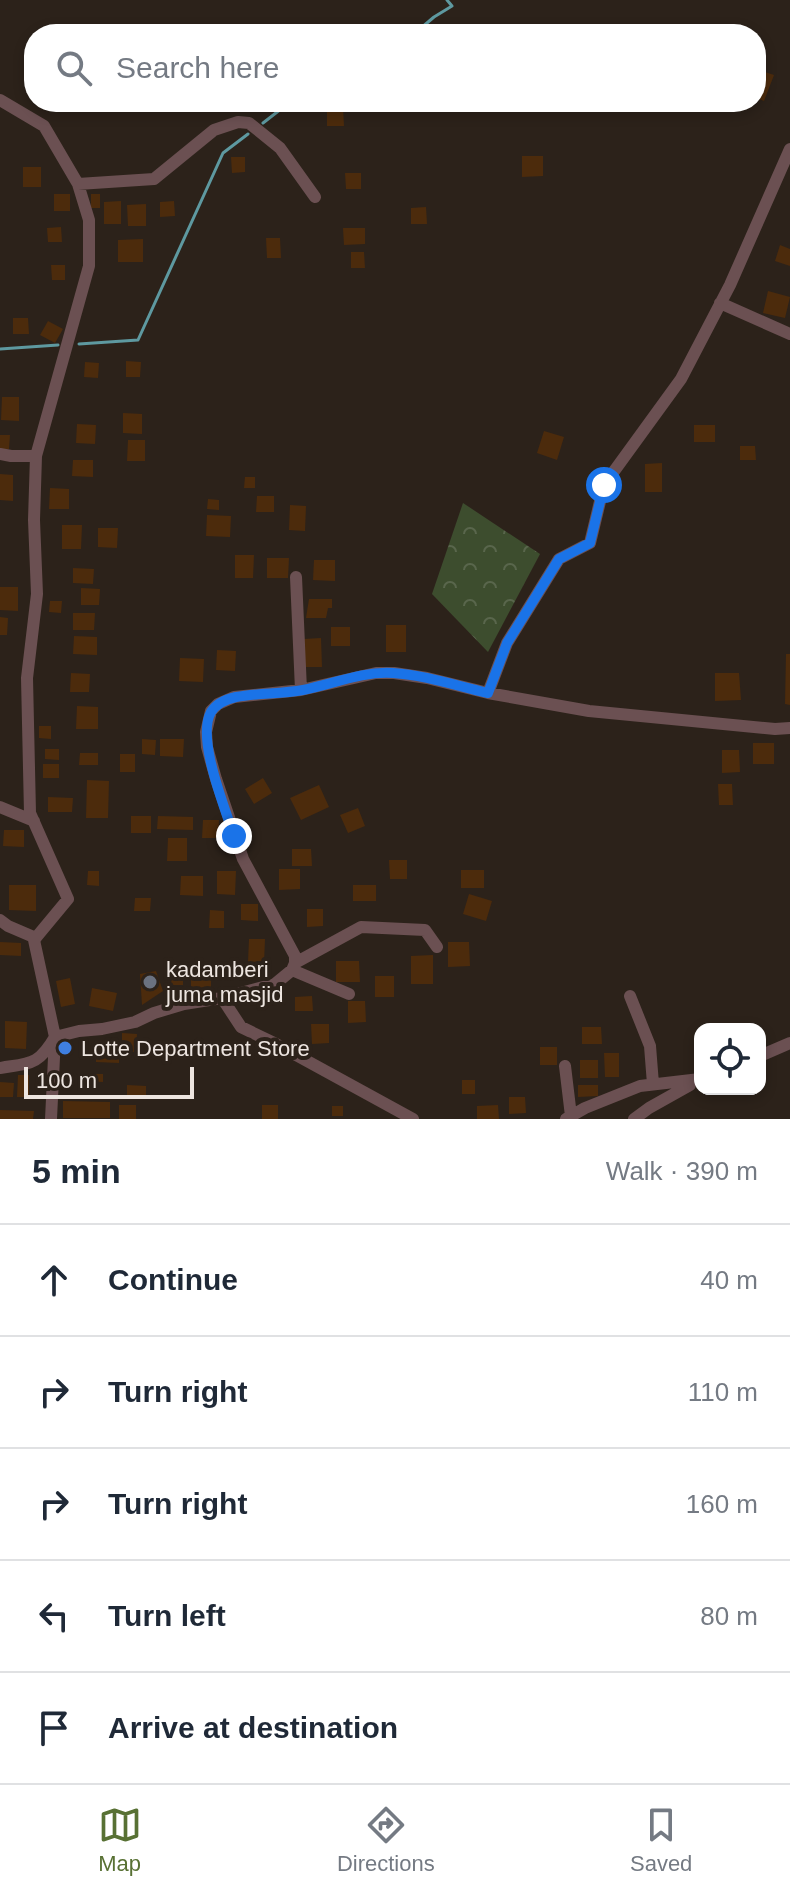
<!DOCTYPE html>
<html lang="en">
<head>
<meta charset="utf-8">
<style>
  :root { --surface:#fff; --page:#f6f6f7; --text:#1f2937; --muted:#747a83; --line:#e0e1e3; --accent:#587134 }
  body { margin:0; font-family:Helvetica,sans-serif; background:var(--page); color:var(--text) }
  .controls { position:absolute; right:24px; bottom:24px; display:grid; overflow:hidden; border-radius:16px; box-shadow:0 4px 12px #0003 }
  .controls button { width:72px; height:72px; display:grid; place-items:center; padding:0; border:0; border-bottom:2px solid var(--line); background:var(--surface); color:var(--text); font:40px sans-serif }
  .scale { position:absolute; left:24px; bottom:20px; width:170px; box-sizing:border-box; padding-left:8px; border:4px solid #ede5e0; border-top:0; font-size:22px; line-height:28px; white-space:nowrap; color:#ede5e0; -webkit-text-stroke:6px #2c221a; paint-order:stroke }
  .stop { position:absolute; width:24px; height:24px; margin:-18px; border:6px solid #1a73e8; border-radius:50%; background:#fff }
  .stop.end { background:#1a73e8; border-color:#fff; box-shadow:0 2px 8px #0008 }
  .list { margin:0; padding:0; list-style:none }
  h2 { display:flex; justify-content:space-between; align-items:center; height:104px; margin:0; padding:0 32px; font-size:34px }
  h2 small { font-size:26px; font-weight:400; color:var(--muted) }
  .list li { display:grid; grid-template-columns:52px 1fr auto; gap:24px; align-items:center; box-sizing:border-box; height:112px; padding:0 32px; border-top:2px solid var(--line) }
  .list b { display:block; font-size:30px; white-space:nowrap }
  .list em { font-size:26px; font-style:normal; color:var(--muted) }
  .icon { flex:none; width:44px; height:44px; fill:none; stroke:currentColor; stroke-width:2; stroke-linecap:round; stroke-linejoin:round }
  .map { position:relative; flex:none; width:790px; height:1119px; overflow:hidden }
  .search { position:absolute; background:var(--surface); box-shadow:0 4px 12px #0003; left:24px; right:24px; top:24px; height:88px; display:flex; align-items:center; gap:20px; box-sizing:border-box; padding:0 28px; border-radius:32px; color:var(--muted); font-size:30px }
  .sheet { height:664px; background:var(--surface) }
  nav { display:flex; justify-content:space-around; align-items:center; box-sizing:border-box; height:112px; border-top:2px solid var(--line); background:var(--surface); font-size:22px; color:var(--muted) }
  nav a { display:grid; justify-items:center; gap:4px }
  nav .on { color:var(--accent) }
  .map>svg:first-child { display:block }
  .forest { fill:url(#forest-crowns) }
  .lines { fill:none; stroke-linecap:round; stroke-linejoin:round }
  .stream { stroke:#5e99a0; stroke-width:3 }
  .building { fill:#4c2b0c }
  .minor { stroke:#6b5052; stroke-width:12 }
  .route { stroke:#1a73e8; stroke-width:10 }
  .worship-dot { fill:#6b7280; stroke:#2c221a; stroke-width:3 }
  .shop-dot { fill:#3f7fe0; stroke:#2c221a; stroke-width:3 }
  .labels { text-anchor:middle; stroke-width:8; stroke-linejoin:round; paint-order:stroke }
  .poi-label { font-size:22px; fill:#ede5e0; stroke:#2c221a; text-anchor:start }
</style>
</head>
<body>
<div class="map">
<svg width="790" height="1119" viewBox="0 0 790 1119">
  <defs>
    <pattern id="forest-crowns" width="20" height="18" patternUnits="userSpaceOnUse" patternTransform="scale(2)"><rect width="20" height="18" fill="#3d4d2e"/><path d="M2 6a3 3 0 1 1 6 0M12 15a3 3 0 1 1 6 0" fill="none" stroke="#59664c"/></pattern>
  </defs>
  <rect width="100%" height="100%" fill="#2c221a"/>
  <path class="forest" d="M463,503l77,51 -52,98 -56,-58z"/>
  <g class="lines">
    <path class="stream" d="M414,34l20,-17 18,-11 -5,-6
      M263,123l27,-21
      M79,344l59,-4 85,-187 25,-19
      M0,349l58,-4"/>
  </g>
  <path class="building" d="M267,27l1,7h-18l-1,-5z
    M756,69l18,6 -10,26 -8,-3z
    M327,107h16l1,19h-17z
    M522,156h21v20l-21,1z
    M231,157h14v15l-13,1z
    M23,167h18v20h-18z
    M345,173h16v16h-15z
    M54,194h16v17h-16z
    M91,194h9v14h-9z
    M121,201v23h-17v-22z
    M174,201l1,15 -15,1v-15z
    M146,204v22h-18l-1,-21z
    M426,207l1,17h-16v-16z
    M61,227l1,15h-14l-1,-14z
    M343,228h22v16l-21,1z
    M266,238h14l1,20h-14z
    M143,239v23h-25v-22z
    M780,245l10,4v17l-15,-5z
    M351,252h13l1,16h-14z
    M51,265h14v15h-13z
    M768,291l22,6 -5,21 -22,-5z
    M13,318h15l1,16h-16z
    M48,321l15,8 -8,14 -15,-8z
    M126,361l15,1 -1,15h-14z
    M85,362l14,1 -1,15 -14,-1z
    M2,397h17v24l-18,-1z
    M123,413l19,1v20l-19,-1z
    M77,424l19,1 -1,19 -19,-1z
    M694,425h21v17h-21z
    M544,431l20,6 -7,23 -20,-7z
    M0,435h10l-1,14h-9z
    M128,440h17v21h-18z
    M740,446h15l1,14h-16z
    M73,460h20v17l-21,-1z
    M662,463v29h-17v-28z
    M0,474l13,1v26l-13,-1z
    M245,477h10v11h-11z
    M50,488l19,1v20h-20z
    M257,496h17v16h-18z
    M208,499l11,1v10l-12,-1z
    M290,505l16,1 -1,25 -16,-1z
    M207,515l24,1 -1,21 -24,-1z
    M62,525h20l-1,24h-19z
    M98,528h20l-1,20 -19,-1z
    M235,555h19l-1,23h-18z
    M267,558h22l-1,20h-21z
    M314,560h21v21l-22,-1z
    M73,568l21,1 -1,15 -20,-1z
    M0,587h18v24l-18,-1z
    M81,588l19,1 -1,16h-18z
    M309,599h23v9h-4l-2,10h-20z
    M50,601h12l-1,12 -12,-1z
    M73,613h22l-1,17h-21z
    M0,617l8,1 -1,17h-7z
    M386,625h20v27h-20z
    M331,627h19v19h-19z
    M74,636l23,1v18l-24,-1z
    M321,638l1,29h-17l-1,-28z
    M217,650l19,1 -1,20 -19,-1z
    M786,654h4v51l-5,-1z
    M180,658l24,1 -1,23 -24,-1z
    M71,673l19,1 -1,18h-19z
    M715,673h24l2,27 -26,1z
    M77,706l21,1v22h-22z
    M39,726h12v13l-12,-1z
    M142,739l14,1 -1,15 -13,-1z
    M160,739h24l-1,18 -23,-1z
    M753,743h21v21h-21z
    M45,749h14v11l-14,-1z
    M722,750h17l1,22 -18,1z
    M80,753h18v12h-19z
    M120,754h15v18h-15z
    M43,764h16v14h-16z
    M263,778l9,15 -18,11 -9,-15z
    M87,780l22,1 -1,37h-22z
    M718,784h14l1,21h-14z
    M319,785l10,22 -28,13 -11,-22z
    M48,797l25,1 -1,14h-24z
    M358,808l7,18 -17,7 -8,-18z
    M131,816h20v17h-20z
    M158,816l35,1v13l-36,-1z
    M203,820h16l-1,18h-16z
    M4,830h20v17l-21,-1z
    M168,838h19v23h-20z
    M292,849h19l1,17h-20z
    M389,860h18v19h-17z
    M279,869h21v20l-21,1z
    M461,870h23v18h-23z
    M88,871h11v15l-12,-1z
    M217,871h19l-1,24 -18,-1z
    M181,876h22v20l-23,-1z
    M9,885h27v26l-27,-1z
    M353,885h23v16h-23z
    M469,894l23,7 -6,20 -23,-7z
    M135,898h16l-1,13h-16z
    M241,904h17v17l-17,-1z
    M307,909h16v17l-16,1z
    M210,910l14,1v17h-15z
    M249,939h16l-1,24 -16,-1z
    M0,942l21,1v13l-21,-1z
    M448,942h21l1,24 -22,1z
    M433,955v29h-22v-28z
    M336,961h23l1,21h-24z
    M191,970l20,1v17l-20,-1z
    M156,971l7,20 -21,14 -2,-31z
    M172,973l11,1v11h-12z
    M375,976h19v21h-19z
    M70,978l5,26 -14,3 -5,-26z
    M92,988l25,5 -4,18 -24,-5z
    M312,996l1,15h-18v-14z
    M348,1001h17l1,21 -18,1z
    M5,1021l22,1 -1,27 -21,-1z
    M311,1024h18v19l-17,1z
    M582,1027h19l1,17h-20z
    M122,1033l15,1 -1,18h-14z
    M540,1047h17v18h-17z
    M96,1051l23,1v11l-23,-1z
    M604,1053h15v24h-14z
    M580,1060h18v18h-18z
    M82,1074h21v8l-21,-1z
    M18,1075h11v22h-12z
    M462,1080h13v14h-13z
    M0,1082l14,1 -1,14h-13z
    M127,1085l19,1v11h-19z
    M578,1085h20v11l-20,1z
    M509,1097h16l1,16 -17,1z
    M63,1101l47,1v16h-47z
    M119,1105h17v14h-17z
    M262,1105h16v14h-16z
    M498,1105l1,14h-22v-13z
    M332,1106h11v10h-11z
    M0,1110l34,1 -1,8h-33z"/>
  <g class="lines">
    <path class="minor" d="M0,100l44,26 34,58 11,36v46l-53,190 -2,64 3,74 -10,84 3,135 38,86 -34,41 21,97 -4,82
      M78,184l76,-5 60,-49 24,-8 11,1 31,25 35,49
      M720,303l70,31
      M0,454l11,2h25
      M296,577l5,113
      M488,693l19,-50 52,-84 31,-16 14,-58 77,-106 49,-94 60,-136
      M0,807l34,14
      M0,920l8,6 28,12
      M295,963l66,-36 64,3 12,17
      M292,970l57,24
      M630,996l20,50 3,38
      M222,998l19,29 35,17 137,75
      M760,1056l30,-13
      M565,1066l6,50
      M0,1068c30,-5 38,-2 55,-31l24,-6 23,-2 33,-7 19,-9 30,-9 38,-6 53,-14 17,-14 3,-7v-7l-52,-97 -27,-80 -9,-32 -1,-15 5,-21 7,-7 16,-7 67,-7 75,-17h18l33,5 61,15 101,18 186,18 15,-1
      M566,1119l19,-11 55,-22 60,-7
      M634,1119l15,-11 41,-23"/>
  </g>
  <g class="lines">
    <path class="route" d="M234,836c-9,-28 -38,-98 -23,-124 5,-8 16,-13 25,-15 22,-4 45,-3 67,-7 30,-6 59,-19 90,-17 32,2 64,13 95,20l19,-50 52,-84 31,-16 14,-58"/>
  </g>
  <circle class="worship-dot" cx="150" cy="982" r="8"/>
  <circle class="shop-dot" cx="65" cy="1048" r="8"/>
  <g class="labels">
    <g class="poi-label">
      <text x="166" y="977">kadamberi<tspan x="166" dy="25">juma masjid</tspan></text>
      <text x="81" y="1056">Lotte Department Store</text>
    </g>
  </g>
</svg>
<div class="controls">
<button><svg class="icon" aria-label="locate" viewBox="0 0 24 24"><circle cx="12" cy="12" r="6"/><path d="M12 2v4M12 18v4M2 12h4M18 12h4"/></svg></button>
</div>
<div class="scale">100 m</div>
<div class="stop" style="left:604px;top:485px"></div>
<div class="stop end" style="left:234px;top:836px"></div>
<div class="search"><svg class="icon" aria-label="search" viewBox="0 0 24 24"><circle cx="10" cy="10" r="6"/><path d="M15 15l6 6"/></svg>Search here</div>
</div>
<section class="sheet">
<h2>5 min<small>Walk · 390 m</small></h2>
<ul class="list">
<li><svg class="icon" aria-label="ahead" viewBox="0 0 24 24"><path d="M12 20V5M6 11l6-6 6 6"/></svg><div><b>Continue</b></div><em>40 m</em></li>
<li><svg class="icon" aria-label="right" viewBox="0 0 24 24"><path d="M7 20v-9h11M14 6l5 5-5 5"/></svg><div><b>Turn right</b></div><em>110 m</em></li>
<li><svg class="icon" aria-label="right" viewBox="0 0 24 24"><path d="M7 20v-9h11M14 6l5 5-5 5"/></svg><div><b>Turn right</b></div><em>160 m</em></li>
<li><svg class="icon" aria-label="left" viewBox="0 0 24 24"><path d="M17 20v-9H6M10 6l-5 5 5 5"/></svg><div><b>Turn left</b></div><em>80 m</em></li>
<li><svg class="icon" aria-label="arrive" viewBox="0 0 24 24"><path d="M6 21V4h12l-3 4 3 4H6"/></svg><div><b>Arrive at destination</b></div></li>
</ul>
</section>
<nav>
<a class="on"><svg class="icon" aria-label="map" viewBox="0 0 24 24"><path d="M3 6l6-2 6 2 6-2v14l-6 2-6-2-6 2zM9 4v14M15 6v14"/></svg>Map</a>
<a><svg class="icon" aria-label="directions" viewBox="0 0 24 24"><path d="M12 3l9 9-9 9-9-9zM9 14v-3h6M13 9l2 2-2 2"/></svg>Directions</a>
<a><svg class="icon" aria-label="saved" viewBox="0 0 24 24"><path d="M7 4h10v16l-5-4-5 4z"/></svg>Saved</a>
</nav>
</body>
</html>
